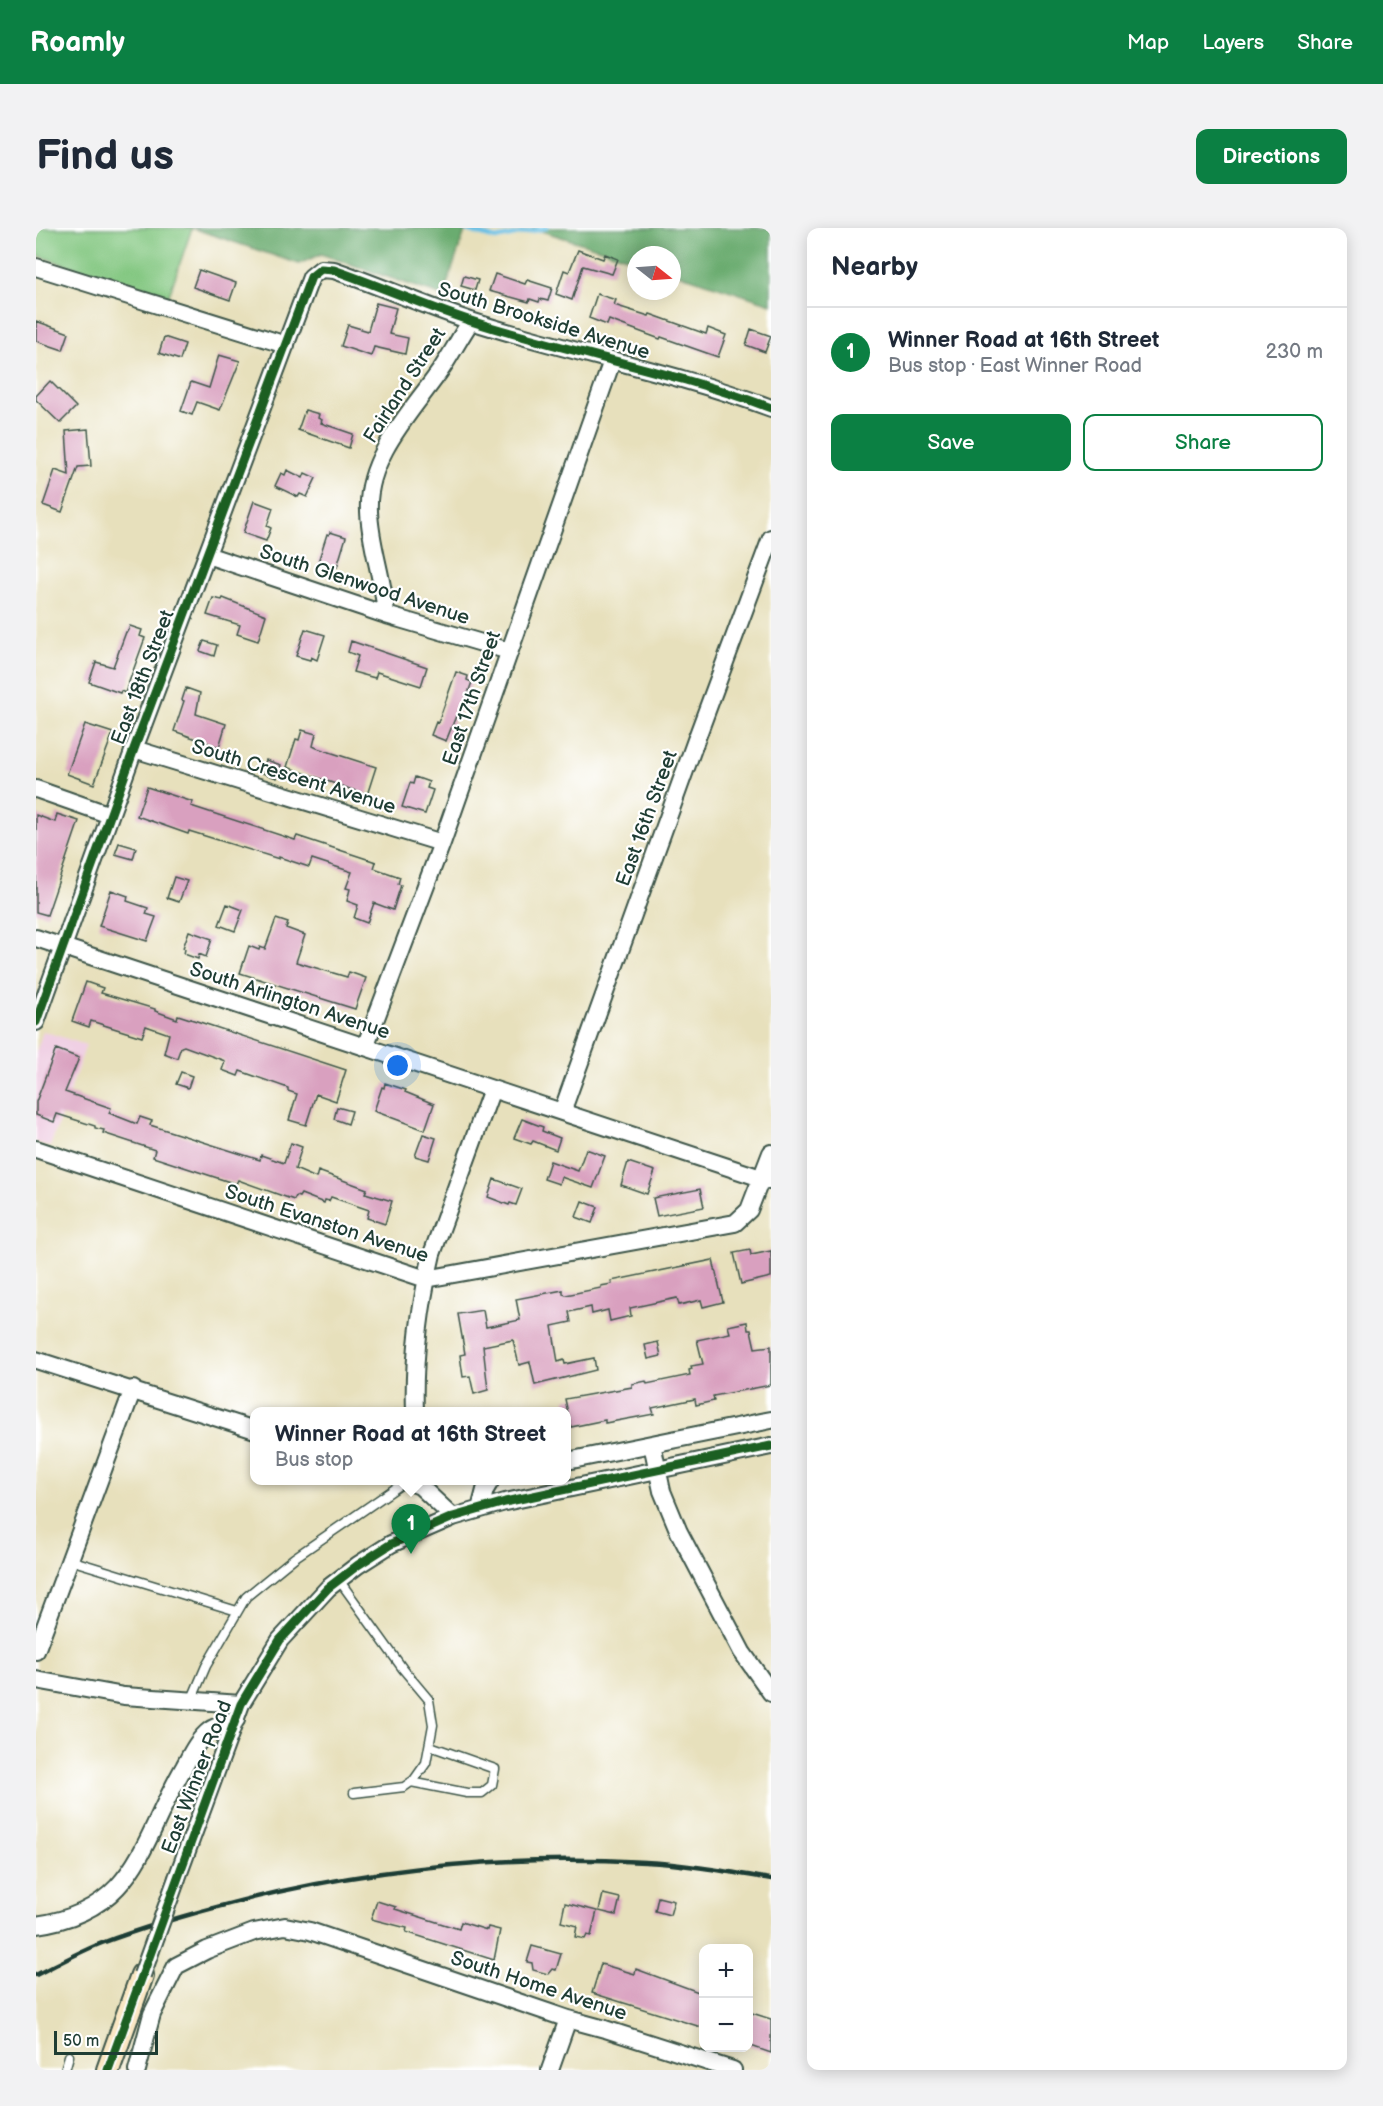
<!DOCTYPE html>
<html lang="en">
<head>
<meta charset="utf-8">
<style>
  :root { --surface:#fff; --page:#f2f2f3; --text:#1f2937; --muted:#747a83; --line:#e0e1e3; --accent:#0b8043 }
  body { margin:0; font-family:"Balsamiq Sans",sans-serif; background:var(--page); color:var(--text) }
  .controls { position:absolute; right:18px; bottom:18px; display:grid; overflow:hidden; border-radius:12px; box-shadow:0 3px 15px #0003 }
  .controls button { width:54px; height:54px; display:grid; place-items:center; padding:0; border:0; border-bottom:2px solid var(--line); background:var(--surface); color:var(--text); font:30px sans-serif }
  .compass { position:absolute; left:591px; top:18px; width:54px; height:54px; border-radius:50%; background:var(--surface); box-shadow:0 3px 15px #0003; rotate:107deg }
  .scale { position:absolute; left:18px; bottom:15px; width:104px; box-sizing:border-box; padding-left:6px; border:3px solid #1f3d34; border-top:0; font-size:16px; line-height:21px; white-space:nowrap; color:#1f3d34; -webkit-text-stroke:4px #fff; paint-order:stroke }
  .you { position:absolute; left:362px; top:838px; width:21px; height:21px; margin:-15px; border:4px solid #fff; border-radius:50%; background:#1a73e8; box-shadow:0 0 0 9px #1a73e833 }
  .badge { display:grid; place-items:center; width:39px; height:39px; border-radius:50%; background:var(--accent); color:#fff; font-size:20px; font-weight:700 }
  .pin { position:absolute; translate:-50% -50px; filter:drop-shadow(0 2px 3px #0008) }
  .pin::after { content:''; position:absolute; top:32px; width:21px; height:18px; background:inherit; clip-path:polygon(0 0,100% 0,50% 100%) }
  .popup { position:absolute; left:214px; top:1179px; width:321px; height:78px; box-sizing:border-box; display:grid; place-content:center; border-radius:12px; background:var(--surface); filter:drop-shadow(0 2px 4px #0005); font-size:20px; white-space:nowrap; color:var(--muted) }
  .popup b { font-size:22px; color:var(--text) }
  .popup::after { content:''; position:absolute; left:50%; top:100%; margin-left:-12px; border:12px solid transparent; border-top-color:var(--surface) }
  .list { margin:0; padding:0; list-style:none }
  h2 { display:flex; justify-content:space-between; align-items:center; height:78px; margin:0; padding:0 24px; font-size:26px }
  h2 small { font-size:20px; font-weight:400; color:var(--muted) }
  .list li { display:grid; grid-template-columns:39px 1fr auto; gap:18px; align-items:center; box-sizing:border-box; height:90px; padding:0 24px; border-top:2px solid var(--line) }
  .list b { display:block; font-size:22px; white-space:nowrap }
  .list p { margin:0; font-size:20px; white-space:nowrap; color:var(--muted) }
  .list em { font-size:20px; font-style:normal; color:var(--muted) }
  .actions { display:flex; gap:12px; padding:18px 24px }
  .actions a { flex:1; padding:14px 0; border:2px solid var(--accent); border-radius:12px; text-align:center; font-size:21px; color:var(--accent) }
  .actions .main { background:var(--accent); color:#fff }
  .map { position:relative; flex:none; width:735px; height:1842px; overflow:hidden; border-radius:12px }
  header { display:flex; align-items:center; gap:36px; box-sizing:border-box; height:84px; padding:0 30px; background:var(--accent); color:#fff }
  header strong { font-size:28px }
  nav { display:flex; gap:33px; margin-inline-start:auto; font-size:21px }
  .intro { display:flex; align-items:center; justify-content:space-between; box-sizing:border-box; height:144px; padding:0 36px }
  h1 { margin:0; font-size:42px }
  .button { padding:15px 27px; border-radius:12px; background:var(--accent); color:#fff; font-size:21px; font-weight:700 }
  main { display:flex; gap:36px; padding:0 36px }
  aside { flex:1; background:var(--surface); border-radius:12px; box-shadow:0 3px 15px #0003 }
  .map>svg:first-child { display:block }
  .built { fill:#f0d0e4 }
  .green { fill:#83c781; stroke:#51825a; stroke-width:1.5 }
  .forest { fill:#6aac6f; stroke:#447452; stroke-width:1.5 }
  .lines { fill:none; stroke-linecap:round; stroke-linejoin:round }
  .stream { stroke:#68c0e5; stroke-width:4.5 }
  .building { fill:#d9a0bf }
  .lane-casing { stroke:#3d5548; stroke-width:11 }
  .street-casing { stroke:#3d5548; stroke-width:20 }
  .secondary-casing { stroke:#3d5548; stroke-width:26 }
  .lane { stroke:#fff; stroke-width:8 }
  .street { stroke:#fff; stroke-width:16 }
  .secondary { stroke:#fae7c3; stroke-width:22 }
  .rail { stroke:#1f3d34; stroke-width:4.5 }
  .street-bridge-casing { stroke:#3d5548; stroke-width:20; stroke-linecap:butt }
  .street-bridge { stroke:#fff; stroke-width:16 }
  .cycleway-casing { stroke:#fff; stroke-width:13 }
  .cycleway { stroke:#1b5e20; stroke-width:9 }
  .labels { text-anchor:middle; stroke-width:4.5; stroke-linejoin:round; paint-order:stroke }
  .street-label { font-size:20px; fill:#1f3d34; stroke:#fff }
</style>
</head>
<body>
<header>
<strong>Roamly</strong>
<nav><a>Map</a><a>Layers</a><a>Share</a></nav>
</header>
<div class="intro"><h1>Find us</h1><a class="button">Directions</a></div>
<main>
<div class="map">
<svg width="735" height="1842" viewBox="0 0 735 1842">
  <rect width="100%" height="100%" fill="#fff"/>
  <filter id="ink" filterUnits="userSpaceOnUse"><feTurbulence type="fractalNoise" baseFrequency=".0167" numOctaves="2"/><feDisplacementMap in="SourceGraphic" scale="12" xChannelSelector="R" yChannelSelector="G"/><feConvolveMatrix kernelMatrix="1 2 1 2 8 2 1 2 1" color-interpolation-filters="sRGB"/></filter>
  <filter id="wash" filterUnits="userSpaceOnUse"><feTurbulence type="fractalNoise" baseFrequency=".008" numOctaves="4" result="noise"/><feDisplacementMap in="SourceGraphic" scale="24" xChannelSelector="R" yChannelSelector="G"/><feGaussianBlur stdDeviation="1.35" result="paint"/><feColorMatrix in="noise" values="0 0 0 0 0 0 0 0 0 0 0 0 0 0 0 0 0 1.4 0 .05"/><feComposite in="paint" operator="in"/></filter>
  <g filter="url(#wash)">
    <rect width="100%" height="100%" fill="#e7e0bc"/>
    <path class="built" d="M7,803l43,14 -36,102 -14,-5v-90z"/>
    <path class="green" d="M0,0h156l-24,70 -132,-43z"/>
    <path class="forest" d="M156,0h274l-23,68 -122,-42 -22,10z
      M496,0h239v76l-99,-32v-17h-36v5z"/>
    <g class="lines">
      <path class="stream" d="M424,0l36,11 50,-11"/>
    </g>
    <g id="blocks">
      <path class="building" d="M542,22l25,9 2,-5 13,5 -6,15 -29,-8 -11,34 -16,-6 8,-24 5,2z
        M163,42l37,13 -6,17 -37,-13z
        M459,46l30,10 2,-4 25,8 -4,13 -8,-2 -1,3 -9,-3 -1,3 -40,-11z
        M428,48l14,4 -3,10 -14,-4z
        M561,66l19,6 -2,5 35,11 1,-2 56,20 2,-6 18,7 -8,22 -57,-20 -1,2 -51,-19 -2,5 -18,-7z
        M340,75l20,5 -7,26 19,4 -3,16 -31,-7 -3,9 -30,-10 7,-21 20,6z
        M0,93l33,12 -6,17 -27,-9z
        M715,101l20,7 -6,16 -19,-7z
        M128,109l21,7 -5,16 -21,-7z
        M183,127l21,6 -20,49 -23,-8 -5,13 -11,-4 10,-29 18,6z
        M14,153l26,26 -16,16 -24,-23v-4z
        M269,182l14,4 -1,4 4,2 -1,3 32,11 -4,14 -51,-18z
        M52,201l3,37 -13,1 -16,45 -19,-7 12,-35 14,5 -3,-44z
        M251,242l16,8 2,-5 11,5 -9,19 -7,-3 -2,3 -23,-11 6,-13 4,2z
        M218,273l19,7 -6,18 4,2 -5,13 -23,-8z
        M294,304l16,5 -9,30 -3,-1 -1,5 -13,-4 1,-4 -3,-1 9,-28 2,1z
        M177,370l9,2 1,-2 43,17 -8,26 -21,-7 3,-9 -33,-10z
        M94,398l12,4 -2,6 5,2 -20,55 -4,-2 -1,2 -31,-11 7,-20 17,5 13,-35h1z
        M269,401l20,6 -8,25 -6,-3 -1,3 -14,-4z
        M168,413l13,4 -3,11 -14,-5z
        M315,413l76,26 -6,19 -44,-14 -2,6 -22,-6 5,-16 -10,-4z
        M420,444l12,4 -1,4 5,2 -10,28 -2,-1 -2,8 -2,-1 -10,25 -15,-6 5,-13 2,1z
        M150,460l14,5 -4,21 30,10 -7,23 -45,-16 10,-30 -2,-1z
        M49,496l28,9 -19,51 -27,-10z
        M266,502l14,4 -3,12 4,2 59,19 -9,28 -80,-28 9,-28 3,1z
        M230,532l15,5 -4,13 -15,-5z
        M379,549l14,5 -2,6 6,2 -8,24 -23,-7 8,-24 3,1z
        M111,559l46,15 -2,4 104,34 2,-4 79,26 -2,6 26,9 -2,7 3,1 -8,25 -19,-7 -7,20 -13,-5 4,-13 -11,-4 3,-12 -4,-1 6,-16 -40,-13 -3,8 -30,-10v2l-90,-28 -1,3 -51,-18z
        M21,586l22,7 -32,94 -11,-3v-97l19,7z
        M83,615l17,5 -3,11 -18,-5z
        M138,649l13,4 -8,21 -12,-4z
        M75,662l17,6 -1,5 21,7 -2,6 10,3 -9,24 -48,-15z
        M191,676l16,6 -8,21 -16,-6z
        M240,691l12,4 -2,5 19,7 -9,27 51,15 2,-5 17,6 -11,31 -115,-36 9,-27 10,4 1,-3 5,2z
        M153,703l23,8 -6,18 -7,-3 -1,5 -14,-5 1,-5 -2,-1z
        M50,754l17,6 -2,5 54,16v2l22,8 1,-4 31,10 137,45 -10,31 -20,-7 -10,31 -17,-5 8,-26 -9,-3v-3l-48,-17 -2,5 -16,-6 3,-9 -41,-15 -3,1 -4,11 -13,-5 5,-19 -23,-8 -4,11 -51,-16 -2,6 -17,-6z
        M20,821l23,9 -14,34 46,16 -2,5 28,11 3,-7 12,4 -2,4 110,35 1,-5 23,8 7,-20 11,4 -7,22 21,9 2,-7 49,18 -2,4 27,8 -7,23 -18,-6 2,-8 -38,-13 -2,4 -4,-1 -1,3 -23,-9 -2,3 -3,-1 -2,4 -56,-20 -2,4 -83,-27 2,-7 -52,-17 1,-3 -9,-2v-2l-38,-12 -3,8 -18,-7v-13z
        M145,844l11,4 -4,12 -12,-4z
        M349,855l21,7 -1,2 29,12 -9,26 -51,-19 8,-24 2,1z
        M301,879l15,4 -4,13 -14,-5z
        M486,891l21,8 -1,4 18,7 -4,12 -23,-9 -2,3 -17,-6z
        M387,906l13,4 -7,22 -14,-4z
        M550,921l19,7 -12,32 -32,-11 -2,7 -15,-5 6,-18 28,10z
        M592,934l27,9 -8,23 -26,-9z
        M458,951l28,10 -6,16 -6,-2 -1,2 -21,-8z
        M664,961l4,18 -47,9 -4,-18z
        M546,973l16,6 -6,16 -16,-6z
        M714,1022l1,5 20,-4v26l-30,7 -7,-31z
        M677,1032l10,42 -20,5 -2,-7 -22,5 -2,-7 -47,10 1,8 -21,5 -2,-11 -16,4 -1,-7 -22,5 2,10 -19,4 6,36 6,-2 1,4 29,-6 2,12 -61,15 -5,-23 -11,3 -6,-25 -30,6 5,44 -14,4 -4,-18 -7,1 -3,-22 5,-1 -7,-40 25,-4 3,17 34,-7 -4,-21 47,-9v4l3,1 35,-7v-2l11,-2 -1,-3z
        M711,1094l1,8h3l4,18 16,-2v39l-58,11 1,5 -18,4 -1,-6 -43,9 2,6 -16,3 -33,6v-3l-34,7 -6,-28 67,-12v-3l14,-3 1,3 43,-9 -1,-5 3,-1 -1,-3 12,-2 -6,-24 33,-7 -2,-7z
        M622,1114l3,14 -13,3 -3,-14z
        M567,1666l17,4 -4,17 -17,-4z
        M622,1669l16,4 -4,14 -15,-4z
        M341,1673l19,6 -1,2 64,20 2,-7 26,8 1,-3 12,3 -6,30 -88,-28 1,-4 -36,-9z
        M529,1675l32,8 -6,25 -4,-1 -2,4 -10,-2 2,-11 -16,-4z
        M496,1718l29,8 -5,16 -4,-1 -4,5 -15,-4 -1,-7 -5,-1z
        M565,1736l34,10 1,-5 68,25v34l-112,-35z
        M716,1785l19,6v34l-23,-8v-22z"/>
    </g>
  </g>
  <g filter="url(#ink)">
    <use href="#blocks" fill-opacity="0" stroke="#3d5548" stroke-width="1.5"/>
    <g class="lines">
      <g class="lane-casing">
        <path id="lane" d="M34,1332l167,51
          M303,1352l64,89 26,31 4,25 -7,38 -12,17 -10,7 -50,6
          M155,1473l15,-35 40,-69 48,-39 112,-77
          M375,1554l56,11h15l10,-8 3,-16 -65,-23
          M29,1842l4,-14"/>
      </g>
      <g class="street-casing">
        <path id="street" d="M0,39l250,78
          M171,327l179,60 123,36
          M350,387c-2,-35 -16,-69 -17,-104 -3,-53 42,-99 71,-140 11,-16 20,-34 31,-50
          M98,521l308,94
          M0,561l74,26
          M0,710l734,243
          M0,794l98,-273 177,-472 10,-8 13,1c46,16 91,36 137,51 99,32 202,50 300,87
          M329,819l77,-204 170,-482
          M526,884l134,-372 75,-202
          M0,921l390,130 309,-56 14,-13 22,-57
          M0,1132l219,70
          M379,1184c-2,-54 5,-106 17,-158l60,-165
          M616,1216l10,47 17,41 63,120 29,41
          M531,1233l204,-41
          M368,1252l16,6 33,31
          M444,1281l5,-19 6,-10
          M0,1423l97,-262
          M0,1452l88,16 117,8
          M141,1650l64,-174 39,-64 48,-52 30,-23 33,-21 62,-27 52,-15 266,-56
          M0,1697c101,-14 105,-84 148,-158 7,-13 14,-28 26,-37 7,-5 18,-7 26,-10
          M101,1842l15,-56 24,-48 31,-16 47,-18 31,-6 25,5 258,88 37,10 128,41
          M514,1842l18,-51"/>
      </g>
      <g class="secondary-casing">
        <path id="secondary" d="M72,1842l34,-95"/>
      </g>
      <use href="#lane" class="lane"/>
      <use href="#street" class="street"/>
      <use href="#secondary" class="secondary"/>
      <path class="rail" d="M0,1747c22,-11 43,-23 66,-32 45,-17 91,-30 138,-42 135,-34 267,-47 405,-39 42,2 85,10 126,17"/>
      <g class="street-bridge-casing">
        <path id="street-bridge" d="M106,1747l35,-97"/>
      </g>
      <use href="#street-bridge" class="street-bridge"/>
      <g class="cycleway-casing">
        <path id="cycleway" d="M0,794l98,-273 177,-472 10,-8 13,1c46,16 91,36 137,51 99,32 202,50 300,87
          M72,1842l133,-366 39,-64 48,-52 30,-23 33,-21 62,-27 52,-15 266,-56"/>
      </g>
      <use href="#cycleway" class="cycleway"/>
    </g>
  </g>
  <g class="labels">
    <g class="street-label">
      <text transform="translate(508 92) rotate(17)" y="7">South Brookside Avenue</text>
      <text transform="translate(368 157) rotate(-57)" y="7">Fairland Street</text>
      <text transform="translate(329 356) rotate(18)" y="7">South Glenwood Avenue</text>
      <text transform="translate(106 449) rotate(-69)" y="7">East 18th Street</text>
      <text transform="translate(435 470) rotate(-71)" y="7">East 17th Street</text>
      <text transform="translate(258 548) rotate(17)" y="7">South Crescent Avenue</text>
      <text transform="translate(610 590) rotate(-70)" y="7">East 16th Street</text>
      <text transform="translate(254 772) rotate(18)" y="7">South Arlington Avenue</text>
      <text transform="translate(291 995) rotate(18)" y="7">South Evanston Avenue</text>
      <text transform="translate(160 1549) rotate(-69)" y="7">East Winner Road</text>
      <text transform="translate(503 1757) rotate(18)" y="7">South Home Avenue</text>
    </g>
  </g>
</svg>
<div class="controls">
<button>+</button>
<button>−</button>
</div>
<svg class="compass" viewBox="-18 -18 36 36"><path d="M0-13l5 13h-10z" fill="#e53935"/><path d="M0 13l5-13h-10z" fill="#747a83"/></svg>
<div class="scale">50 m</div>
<div class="you"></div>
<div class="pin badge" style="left:375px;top:1326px">1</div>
<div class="popup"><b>Winner Road at 16th Street</b>Bus stop</div>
</div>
<aside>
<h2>Nearby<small></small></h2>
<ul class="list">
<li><span class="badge">1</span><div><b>Winner Road at 16th Street</b><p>Bus stop · East Winner Road</p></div><em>230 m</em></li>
</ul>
<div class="actions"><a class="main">Save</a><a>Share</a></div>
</aside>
</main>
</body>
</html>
